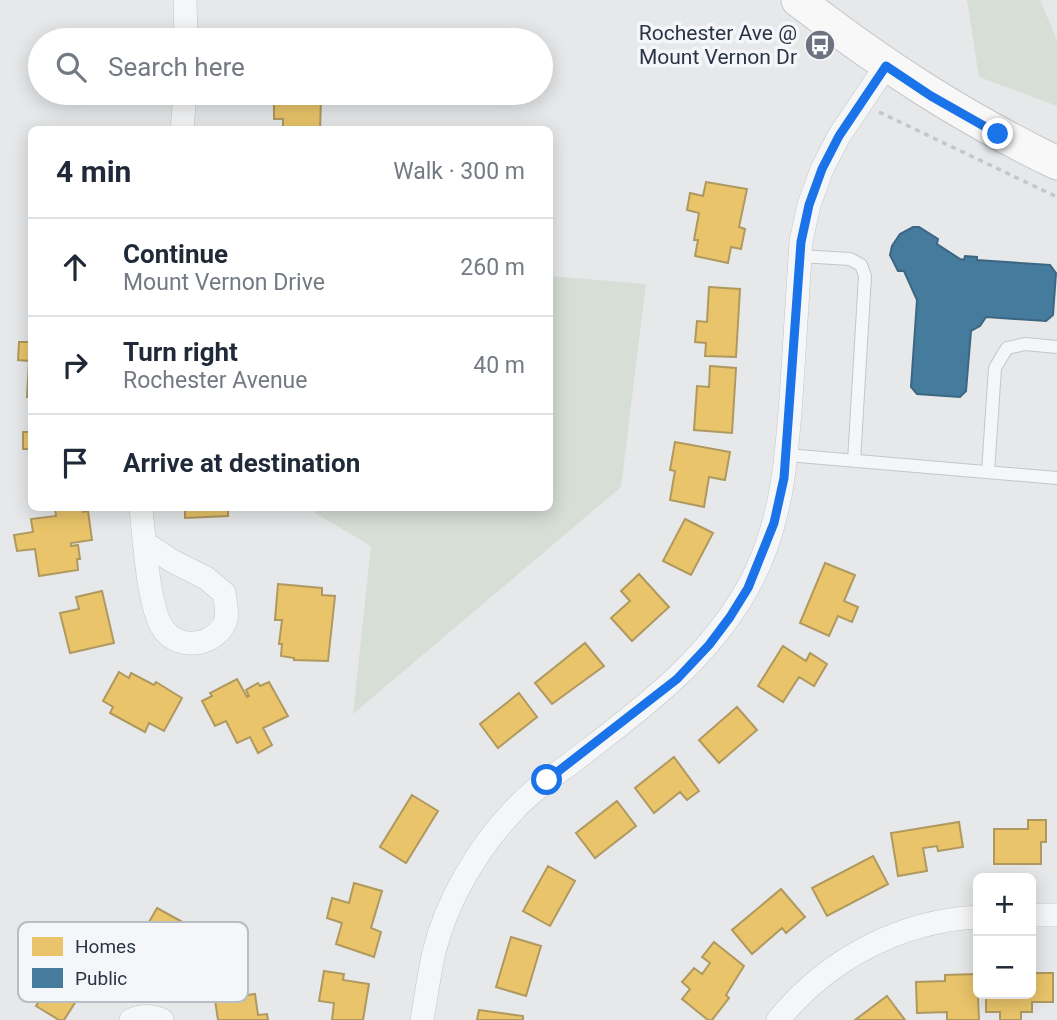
<!DOCTYPE html>
<html lang="en">
<head>
<meta charset="utf-8">
<style>
  :root { --surface:#fff; --page:#f2f2f3; --text:#1f2937; --muted:#747a83; --line:#e0e1e3 }
  body { margin:0; font-family:Roboto,sans-serif; background:var(--page); color:var(--text) }
  .controls { position:absolute; right:21px; bottom:21px; display:grid; overflow:hidden; border-radius:10px; box-shadow:0 4px 18px #0003 }
  .controls button { width:63px; height:63px; display:grid; place-items:center; padding:0; border:0; border-bottom:2px solid var(--line); background:var(--surface); color:var(--text); font:35px sans-serif }
  .stop { position:absolute; width:21px; height:21px; margin:-16px; border:5px solid #1a73e8; border-radius:50%; background:#fff }
  .stop.end { background:#1a73e8; border-color:#fff; box-shadow:0 2px 7px #0008 }
  .list { margin:0; padding:0; list-style:none }
  h2 { display:flex; justify-content:space-between; align-items:center; height:91px; margin:0; padding:0 28px; font-size:30px }
  h2 small { font-size:23px; font-weight:400; color:var(--muted) }
  .list li { display:grid; grid-template-columns:46px 1fr auto; gap:21px; align-items:center; box-sizing:border-box; height:98px; padding:0 28px; border-top:2px solid var(--line) }
  .list b { display:block; font-size:26px; white-space:nowrap }
  .list p { margin:0; font-size:23px; white-space:nowrap; color:var(--muted) }
  .list em { font-size:23px; font-style:normal; color:var(--muted) }
  .icon { flex:none; width:38px; height:38px; fill:none; stroke:currentColor; stroke-width:2; stroke-linecap:round; stroke-linejoin:round }
  .map { position:relative; flex:none; width:1057px; height:1020px; overflow:hidden }
  .search { position:absolute; background:var(--surface); box-shadow:0 4px 18px #0003; left:28px; top:28px; width:525px; height:77px; display:flex; align-items:center; gap:18px; box-sizing:border-box; padding:0 24px; border-radius:38px; color:var(--muted); font-size:26px }
  .panel { position:absolute; background:var(--surface); box-shadow:0 4px 18px #0003; left:28px; top:126px; width:525px; height:385px; border-radius:10px }
  .map>svg:first-child { display:block }
  .green { fill:#d6ded6 }
  .homes { fill:#e9c46a; stroke:#b0995f; stroke-width:2 }
  .public { fill:#457b9d; stroke:#3d6683; stroke-width:2 }
  .lines { fill:none; stroke-linecap:round; stroke-linejoin:round }
  .service-casing { stroke:#c4c6c8; stroke-width:14 }
  .minor-casing { stroke:#c4c6c8; stroke-width:24 }
  .secondary-casing { stroke:#c4c6c8; stroke-width:35 }
  .path { stroke:#c5c6ca; stroke-width:3.5; stroke-dasharray:5 5; stroke-linecap:butt }
  .service { stroke:#f5f6f7; stroke-width:12 }
  .minor { stroke:#f5f6f7; stroke-width:23 }
  .secondary { stroke:#f8f8f8; stroke-width:33 }
  .route { stroke:#1a73e8; stroke-width:9 }
  .labels { text-anchor:middle; stroke-width:7; stroke-linejoin:round; paint-order:stroke }
  .poi-label { font-size:21px; fill:#2b3445; stroke:#f4f6f9; text-anchor:end }
  .key { fill:#f4f6f9; stroke:#b8bcc3; stroke-width:2 }
  .key-label { font-size:19px; fill:#2b3445 }
</style>
</head>
<body>
<div class="map">
<svg width="1057" height="1020" viewBox="0 0 1057 1020">
  <rect width="100%" height="100%" fill="#e6e8ea"/>
  <path class="green" d="M967,0h73l17,40v66l-78,-29z
    M550,276l96,8 -25,203 -268,227 18,-168 -56,-33 -1,-5h236z"/>
  <path class="homes" d="M248,34l43,2v4h-43z
    M269,93h46v7h6l-1,30h-37v-11h-9v-20l-6,-1z
    M706,182l41,7 -8,38 6,2 -4,20 -10,-2 -3,16 -33,-7 3,-16h-4l5,-27 -12,-3 3,-17 13,3z
    M709,287l31,2 -4,68 -31,-1 1,-13 -11,-1 2,-21 10,1z
    M19,342h13v55h-5l2,-36 -11,-1z
    M710,366l26,2 -4,65 -38,-3 3,-44 12,1z
    M23,432h9v17h-9z
    M675,442l55,10 -5,28 -16,-3 -5,30 -34,-7 5,-29 -5,-1z
    M55,508h28v4l5,-1 4,29 -21,3v3l7,-1 2,14h-3l1,11 -39,6 -4,-27 -18,2 -3,-16 19,-3 -2,-13 25,-3z
    M185,508h43v8l-43,2z
    M685,519l28,14 -22,42 -28,-14z
    M825,563l30,12 -11,26 14,6 -6,15 -14,-6 -9,20 -29,-13z
    M639,574l30,33 -37,34 -21,-23 19,-17 -9,-10z
    M278,584l44,4v7l13,1 -7,65 -34,-1v-2l-13,-2 1,-12h-3l3,-24h-7z
    M102,591l12,52 -44,10 -10,-40 19,-4 -3,-12z
    M585,643l19,23 -52,38 -17,-21z
    M783,646l23,15 4,-8 17,11 -13,22 -15,-9 -16,25 -25,-16z
    M119,672l10,6 2,-5 23,12 2,-3 26,16 -18,33 -15,-8 -4,9 -35,-19 3,-6 -10,-6z
    M237,679l10,18 2,-1 -3,-6 12,-7 2,3 9,-4 19,34 -25,12 9,17 -14,8 -8,-16 -13,6 -11,-22 -11,5 -13,-25 10,-5 -2,-3z
    M519,693l18,24 -39,31 -18,-24z
    M737,707l20,23 -38,33 -20,-23z
    M674,757l25,34 -12,9 -7,-8 -26,21 -19,-25z
    M412,795l26,16 -32,52 -26,-16z
    M617,801l19,25 -41,32 -19,-25z
    M1028,820h18v22h-5v22h-47v-35h34z
    M959,822l4,25 -25,4 -1,-5 -14,2 4,23 -29,5 -7,-43z
    M873,856l15,28 -61,32 -15,-28z
    M548,866l27,15 -25,45 -27,-15z
    M354,883l28,8 -11,37 10,4 -7,25 -38,-13 6,-21 -15,-5 5,-20 17,5z
    M781,889l24,28 -19,16 -4,-5 -30,26 -20,-24z
    M157,908l60,33 -15,26 -61,-31z
    M511,937l30,9 -15,50 -30,-9z
    M78,941l26,16 -40,63h-5l-23,-14 3,-5 -16,-10 21,-34 17,11z
    M714,942l30,24 -18,29 3,3 -17,22h-4l-26,-21 8,-10 -8,-7 12,-14 8,6 8,-11 -8,-6z
    M324,971l20,3 -1,6 26,4 -6,36h-31l2,-17 -15,-2z
    M1031,973h22v29h-21v10h-11v8h-21v-8h-14v-18h45z
    M977,974l2,46h-32v-8l-30,1 -1,-31 29,-1v-6z
    M255,994l3,21 9,-1 1,6h-50l-3,-20z
    M887,996l18,24h-50z
    M479,1010l44,6v4h-46z"/>
  <path class="public" d="M913,227h6l19,12 -1,5 23,15 4,1 1,-4 12,1v3l73,5 6,8 -3,42 -7,6 -60,-4 -6,9 -9,5 -5,60 -6,6 -43,-3 -6,-7 6,-87 -13,-29h-6l-8,-16 2,-9 8,-12z"/>
  <g class="lines">
    <g class="service-casing">
      <path id="service" d="M800,256l50,3 11,6 4,11 -11,185
        M787,455l270,23
        M988,472l7,-104 12,-20 18,-4 32,3"/>
    </g>
    <g class="minor-casing">
      <path id="minor" d="M185,0l1,40
        M182,130l3,-37
        M141,508c3,27 7,102 23,122 17,22 53,15 62,-10 2,-8 -1,-18 -2,-27l-18,-15 -34,-17 -27,-18
        M1031,915h26
        M131,1020c11,-5 20,-5 31,0
        M422,1020c4,-22 7,-46 12,-68 13,-52 43,-103 80,-142 18,-20 40,-34 61,-50 65,-50 131,-98 172,-171 36,-63 40,-134 45,-205 3,-47 6,-95 9,-143l8,-36 13,-36 17,-33 47,-70
        M778,1020c50,-61 122,-99 200,-103"/>
    </g>
    <g class="secondary-casing">
      <path id="secondary" d="M798,0c84,65 164,117 259,163"/>
    </g>
    <path class="path" d="M879,112l178,85"/>
    <use href="#service" class="service"/>
    <use href="#minor" class="minor"/>
    <use href="#secondary" class="secondary"/>
  </g>
  <g class="lines">
    <path class="route" d="M547,780l130,-101 32,-34 21,-28 18,-29 26,-65 10,-45 17,-236 8,-37 13,-36 17,-33 47,-70 45,30 67,38"/>
  </g>
  <defs>
    <g id="bus-disc" transform="scale(1.575)"><circle r="9.5" fill="#6c737f" stroke="#f4f6f9"/><path d="M-5-6H5V4H4V6H2V4H-2V6H-4V4H-5ZM-3.5-4V0h7V-4ZM-3.5 1.2v1.5H-2V1.2ZM2 1.2v1.5H3.5V1.2Z" fill="#fff"/></g>
  </defs>
  <g fill-rule="evenodd">
    <use href="#bus-disc" x="820" y="45"/>
  </g>
  <g class="labels">
    <g class="poi-label">
      <text x="797" y="40">Rochester Ave @<tspan x="797" dy="24">Mount Vernon Dr</tspan></text>
    </g>
  </g>
  <rect x="18" y="922" width="230" height="80" rx="10" class="key"/>
  <rect x="32" y="937" width="31" height="19" fill="#e9c46a"/>
  <rect x="32" y="968" width="31" height="20" fill="#457b9d"/>
  <g class="key-label">
    <text x="75" y="953">Homes</text>
    <text x="75" y="985">Public</text>
  </g>
</svg>
<div class="controls">
<button>+</button>
<button>−</button>
</div>
<div class="stop" style="left:547px;top:780px"></div>
<div class="stop end" style="left:998px;top:134px"></div>
<div class="search"><svg class="icon" aria-label="search" viewBox="0 0 24 24"><circle cx="10" cy="10" r="6"/><path d="M15 15l6 6"/></svg>Search here</div>
<section class="panel">
<h2>4 min<small>Walk · 300 m</small></h2>
<ul class="list">
<li><svg class="icon" aria-label="ahead" viewBox="0 0 24 24"><path d="M12 20V5M6 11l6-6 6 6"/></svg><div><b>Continue</b><p>Mount Vernon Drive</p></div><em>260 m</em></li>
<li><svg class="icon" aria-label="right" viewBox="0 0 24 24"><path d="M7 20v-9h11M14 6l5 5-5 5"/></svg><div><b>Turn right</b><p>Rochester Avenue</p></div><em>40 m</em></li>
<li><svg class="icon" aria-label="arrive" viewBox="0 0 24 24"><path d="M6 21V4h12l-3 4 3 4H6"/></svg><div><b>Arrive at destination</b></div></li>
</ul>
</section>
</div>
</body>
</html>
